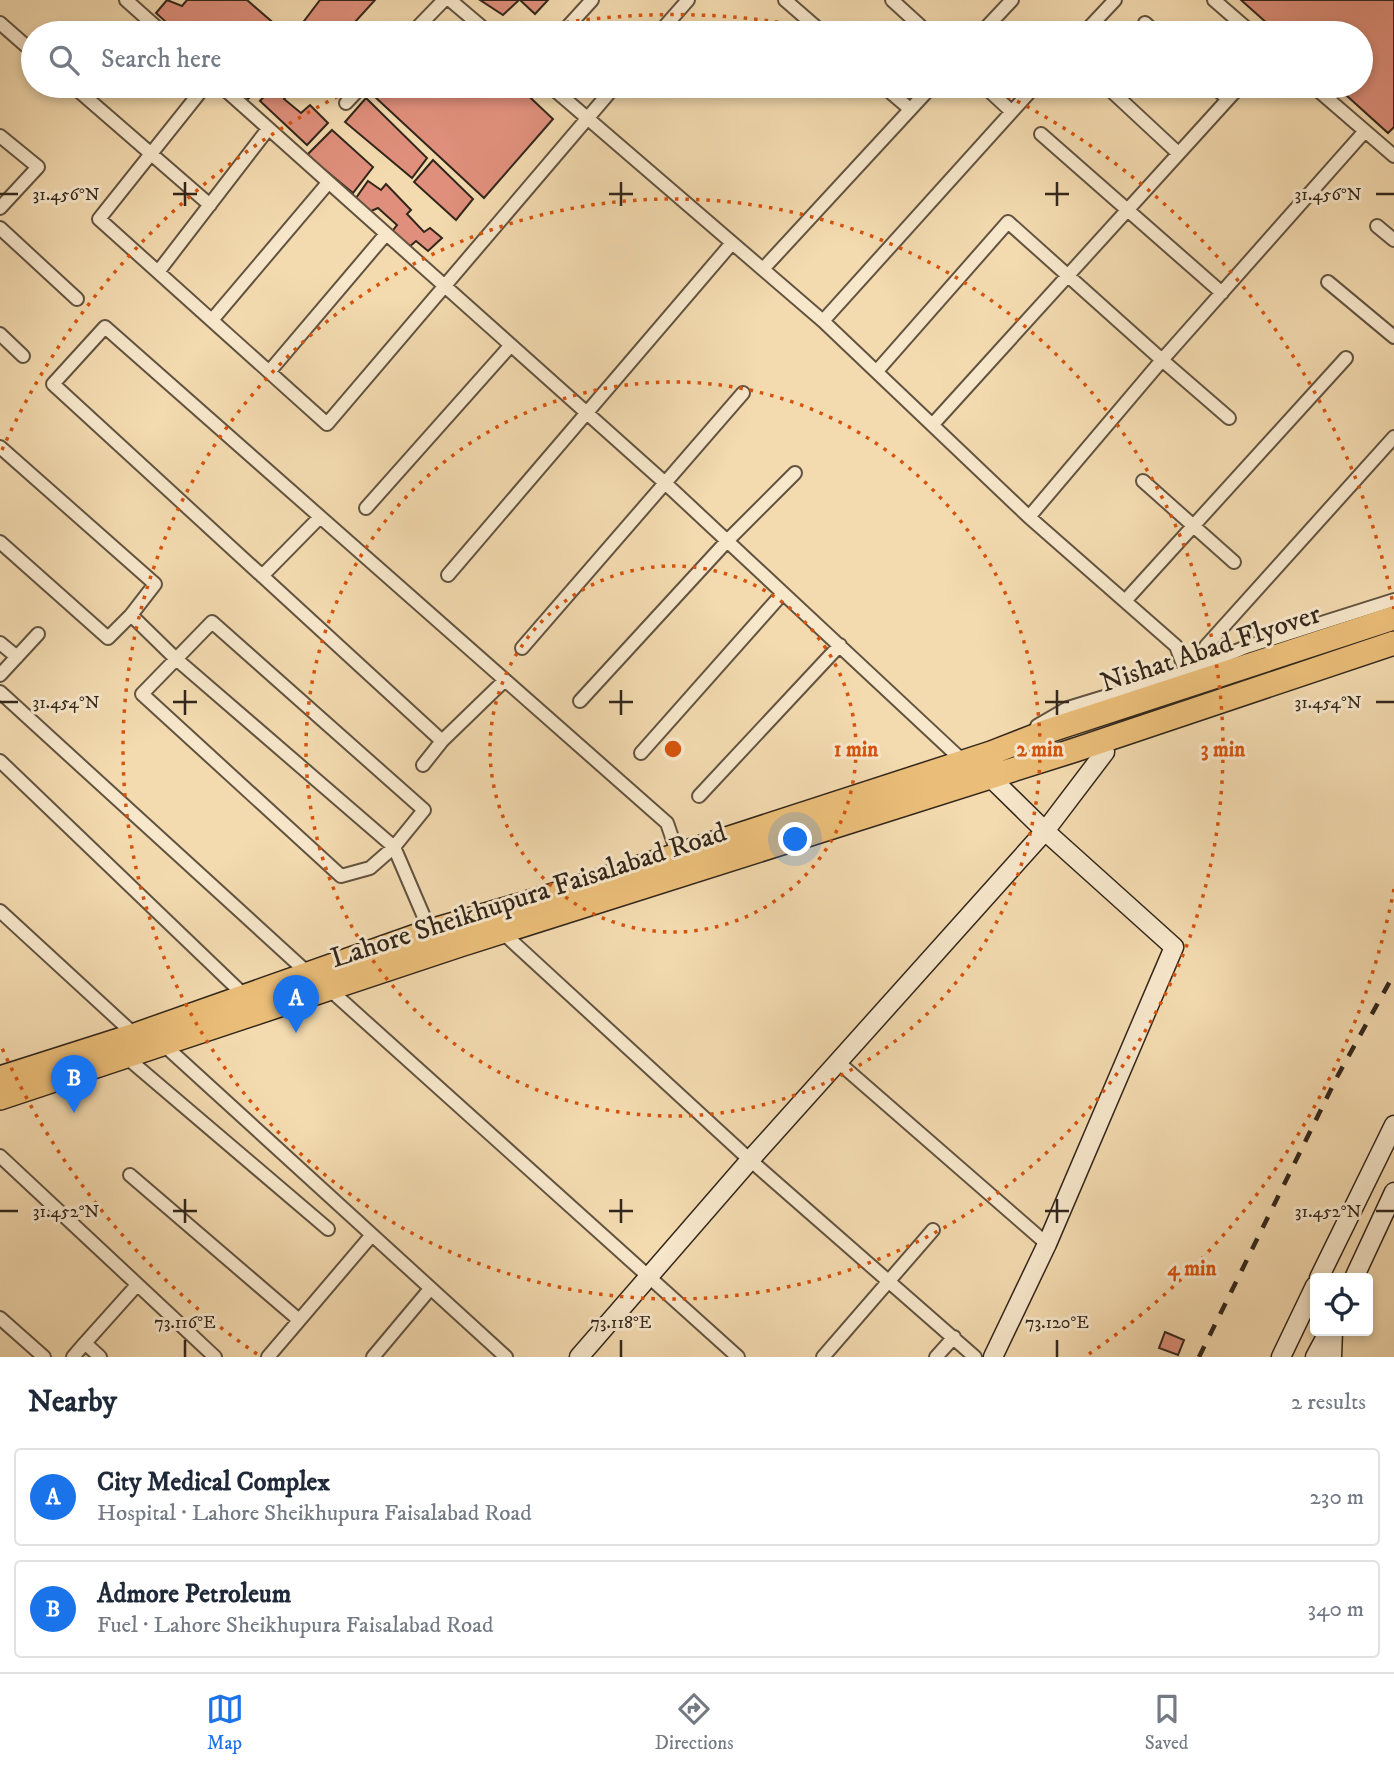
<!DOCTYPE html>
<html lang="en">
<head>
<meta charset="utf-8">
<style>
  :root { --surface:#fff; --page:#f2f2f3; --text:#1f2937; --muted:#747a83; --line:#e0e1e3; --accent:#1a73e8 }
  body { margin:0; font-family:"IM FELL DW Pica",serif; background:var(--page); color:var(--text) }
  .controls { position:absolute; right:21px; bottom:21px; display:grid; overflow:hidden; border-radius:7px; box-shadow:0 4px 10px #0003 }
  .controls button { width:63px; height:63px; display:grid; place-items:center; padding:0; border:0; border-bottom:2px solid var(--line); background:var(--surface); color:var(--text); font:35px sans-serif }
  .you { position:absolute; left:796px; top:840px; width:24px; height:24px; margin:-18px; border:5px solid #fff; border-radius:50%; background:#1a73e8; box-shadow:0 0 0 10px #1a73e833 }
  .badge { display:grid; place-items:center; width:46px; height:46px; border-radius:50%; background:var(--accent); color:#fff; font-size:23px; font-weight:700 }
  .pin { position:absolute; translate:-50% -58px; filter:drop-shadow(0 2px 4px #0008) }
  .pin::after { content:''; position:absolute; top:37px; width:24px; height:21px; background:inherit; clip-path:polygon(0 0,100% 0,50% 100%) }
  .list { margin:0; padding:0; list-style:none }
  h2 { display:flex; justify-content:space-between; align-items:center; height:91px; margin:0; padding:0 28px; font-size:30px }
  h2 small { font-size:23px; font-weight:400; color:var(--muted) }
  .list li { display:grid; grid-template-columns:46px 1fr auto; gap:21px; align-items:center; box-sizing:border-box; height:98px; margin:0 14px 14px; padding:0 14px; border:2px solid var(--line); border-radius:7px }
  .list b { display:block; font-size:26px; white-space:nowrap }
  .list p { margin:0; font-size:23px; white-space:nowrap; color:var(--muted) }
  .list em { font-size:23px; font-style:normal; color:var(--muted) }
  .icon { flex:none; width:38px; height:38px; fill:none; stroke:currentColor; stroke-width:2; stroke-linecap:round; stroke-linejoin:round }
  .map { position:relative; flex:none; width:1394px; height:1357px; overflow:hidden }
  .search { position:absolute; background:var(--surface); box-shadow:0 4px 10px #0003; left:21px; right:21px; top:21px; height:77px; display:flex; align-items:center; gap:18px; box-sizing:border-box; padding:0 24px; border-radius:38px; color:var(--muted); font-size:26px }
  .sheet { height:315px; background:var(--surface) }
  nav { display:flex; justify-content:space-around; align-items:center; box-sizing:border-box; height:98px; border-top:2px solid var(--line); background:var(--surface); font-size:19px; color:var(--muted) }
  nav a { display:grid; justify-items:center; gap:4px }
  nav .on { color:var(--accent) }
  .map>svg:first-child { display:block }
  .building { fill:#df8f7b; stroke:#32261b; stroke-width:2 }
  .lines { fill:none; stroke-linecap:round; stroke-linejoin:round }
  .street-casing { stroke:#625340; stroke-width:16 }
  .secondary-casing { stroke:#32261b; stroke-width:21 }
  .highway-casing { stroke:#32261b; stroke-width:26 }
  .street { stroke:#f7e7cb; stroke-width:12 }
  .secondary { stroke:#f7e7cb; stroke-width:18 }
  .highway { stroke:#eabd78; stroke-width:23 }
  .rail { stroke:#32261b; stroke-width:4.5; stroke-dasharray:12 12; stroke-linecap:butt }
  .ticks { fill:none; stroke:#32261b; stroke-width:2.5 }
  .ring { fill:none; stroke:#d6540e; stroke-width:3.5; stroke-dasharray:3.5 7 }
  .labels { text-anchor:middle; stroke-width:6; stroke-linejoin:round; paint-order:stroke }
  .street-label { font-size:28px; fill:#32261b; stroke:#f7e7cb }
  .ticks-label { font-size:18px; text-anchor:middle; fill:#32261b; stroke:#f7e7cb; stroke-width:6; stroke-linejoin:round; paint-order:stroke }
  .centre { fill:#d6540e; stroke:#f7e7cb; stroke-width:3.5 }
  .ring-label { font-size:21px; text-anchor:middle; font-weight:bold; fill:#d6540e; stroke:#f7e7cb; stroke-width:6; stroke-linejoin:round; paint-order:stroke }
</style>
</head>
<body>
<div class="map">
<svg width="1394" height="1357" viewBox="0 0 1394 1357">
  <rect width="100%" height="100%" fill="#f3daaf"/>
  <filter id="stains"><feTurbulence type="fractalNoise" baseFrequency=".00286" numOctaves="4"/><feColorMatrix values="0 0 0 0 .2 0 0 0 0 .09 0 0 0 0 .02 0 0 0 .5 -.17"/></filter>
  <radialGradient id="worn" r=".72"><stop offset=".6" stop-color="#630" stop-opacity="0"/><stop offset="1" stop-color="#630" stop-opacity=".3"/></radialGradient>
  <path class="building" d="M167,0l15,6 5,-6h60l38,33h-107l-22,-20z
    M320,0h55l-30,33h-50z
    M480,0h39l-16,15z
    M520,0h28l-13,14z
    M1241,0h153v127l-6,6 -52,-47h25v-53h-83z
    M450,22l12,11h-24z
    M234,86h28l-14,13z
    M273,86h23l-12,13 17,14 9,-8 18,18 -21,22 -47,-44z
    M386,86h132l35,33 -69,79 -109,-101z
    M366,98l61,60 -15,20 -67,-56z
    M332,130l41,37 -20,26 -46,-38z
    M433,160l40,39 -17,21 -42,-38z
    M368,181l13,9 5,-6 25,26 -4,4 17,18 6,-4 12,10 -14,13 -12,-10 -8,7 -18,-14 7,-9 -19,-17 -9,4 -13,-14z
    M1165,1332l19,8 -6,15 -19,-7z"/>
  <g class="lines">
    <g class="street-casing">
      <path id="street" d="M126,0l37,33
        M450,0l39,33
        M785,0l38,33
        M892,0l36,33
        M1214,0l38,33
        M0,23l33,29
        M1145,23l11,10
        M412,33l32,-33
        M562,33l30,-33
        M659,33l29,-33
        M981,33l31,-33
        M1084,33l31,-33
        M73,86l137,119
        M205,86l-106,133 228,205 288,-338
        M221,86l443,396 300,280
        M550,86l273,235 206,196 147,129 10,26
        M883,86l27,23
        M984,86l27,25
        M1106,86l72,67
        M1213,86l15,13
        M1313,86l81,70
        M346,103l16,-17
        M1041,134l181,159
        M0,136l38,31 -38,41
        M1377,226l17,14
        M0,228l77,71
        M763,269l169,-183
        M158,272l110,-143
        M1328,282l66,55
        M212,320l116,-137
        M823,321l212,-235
        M0,334l23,22
        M877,371l131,-149 154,138 -133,157
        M269,372l117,-138
        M1229,418l-67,-58 203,-229
        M934,423l306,-337
        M0,447l155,137 -24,31
        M1143,481l91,81
        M366,508l145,-163
        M0,542l108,96 23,-23 44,43 219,189 36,84
        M448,575l284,-332
        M262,576l58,-59
        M1125,601l221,-243
        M212,622l212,188 -30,37 -24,21 -29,8 -199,-182z
        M0,643l17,14
        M522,648l221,-255
        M1206,663v-17l188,-209
        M0,675l38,-41
        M0,692l310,283
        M580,701l147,-160 68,-68
        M1037,726l31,-18 118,-36 60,-25 148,-47
        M442,741l-389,-357 52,-57 562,496 11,32
        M641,753l142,-160
        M0,761l245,235
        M423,765l19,-24 63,-61
        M699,796l141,-151
        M0,911l135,124
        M502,932l248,228 225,197
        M329,989l409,368
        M164,1045l342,312
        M126,1057l202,172
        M838,1062l209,182
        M0,1156l215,201
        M130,1175l169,145
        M0,1318l44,39
        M85,1343l52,-58
        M73,1357l12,-14 15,14
        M268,1357l103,-121
        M373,1357l57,-68
        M823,1357l110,-127
        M936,1357l18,-20"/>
    </g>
    <g class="secondary-casing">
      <path id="secondary" d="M990,777l55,54 129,116 -127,297 -54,113
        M1319,1278l75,-153
        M1354,1278l40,-86
        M579,1357l171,-197 295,-329 60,-79
        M1281,1357l34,-71
        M1315,1357l14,-26
        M1332,1357l1,-26"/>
    </g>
    <g class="highway-casing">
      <path id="highway" d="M0,1078l135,-43 295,-104 127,-37 434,-141 54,-21 349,-114
        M0,1098l460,-153 615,-195 319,-107"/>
    </g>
    <use href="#street" class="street"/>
    <use href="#secondary" class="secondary"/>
    <use href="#highway" class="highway"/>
    <path class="rail" d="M1199,1357l138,-280 57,-103"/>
  </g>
  <path class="ticks" d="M185,182v24M621,182v24M1057,182v24M0,194h18M173,194h24M609,194h24M1045,194h24M1376,194h18M185,690v25M621,690v25M1057,690v25M0,702h18M173,702h24M609,702h24M1045,702h24M1376,702h18M185,1199v24M621,1199v24M1057,1199v24M0,1211h18M173,1211h24M609,1211h24M1045,1211h24M1376,1211h18M185,1340v17M621,1340v17M1057,1340v17"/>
  <g class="ring">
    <circle cx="673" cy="749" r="183"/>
    <circle cx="673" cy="749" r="367"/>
    <circle cx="673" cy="749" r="550"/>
    <path d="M1394 889A734 734 0 0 1 1089 1354M257 1354A734 734 0 0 1 2 1048M2 450A734 734 0 0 1 357 87M514 32A734 734 0 0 1 832 32M989 87A734 734 0 0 1 1394 609"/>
  </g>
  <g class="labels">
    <g class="street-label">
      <text transform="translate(1210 647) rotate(-18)" y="10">Nishat Abad Flyover</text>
      <text transform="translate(528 894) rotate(-18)" y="10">Lahore Sheikhupura Faisalabad Road</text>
    </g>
  </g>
  <g class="ticks-label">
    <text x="66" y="200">31.456°N</text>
    <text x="1328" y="200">31.456°N</text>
    <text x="66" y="708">31.454°N</text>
    <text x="1328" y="708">31.454°N</text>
    <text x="66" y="1217">31.452°N</text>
    <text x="1328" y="1217">31.452°N</text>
    <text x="185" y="1328">73.116°E</text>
    <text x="621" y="1328">73.118°E</text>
    <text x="1057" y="1328">73.120°E</text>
  </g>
  <circle cx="673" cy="749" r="10" class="centre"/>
  <g class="ring-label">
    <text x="856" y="756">1 min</text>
    <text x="1040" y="756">2 min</text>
    <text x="1223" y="756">3 min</text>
    <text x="1192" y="1275">4 min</text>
  </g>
  <rect width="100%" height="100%" filter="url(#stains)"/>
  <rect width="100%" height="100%" fill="url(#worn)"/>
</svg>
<div class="controls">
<button><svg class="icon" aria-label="locate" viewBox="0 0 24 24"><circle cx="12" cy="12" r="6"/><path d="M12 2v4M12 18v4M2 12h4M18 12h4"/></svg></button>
</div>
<div class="you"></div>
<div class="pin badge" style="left:296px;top:1033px">A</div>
<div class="pin badge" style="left:74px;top:1113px">B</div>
<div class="search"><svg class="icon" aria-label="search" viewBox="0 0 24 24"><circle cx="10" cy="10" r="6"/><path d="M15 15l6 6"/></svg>Search here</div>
</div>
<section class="sheet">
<h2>Nearby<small>2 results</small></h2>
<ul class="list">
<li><span class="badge">A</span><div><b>City Medical Complex</b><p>Hospital · Lahore Sheikhupura Faisalabad Road</p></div><em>230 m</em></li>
<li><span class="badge">B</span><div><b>Admore Petroleum</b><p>Fuel · Lahore Sheikhupura Faisalabad Road</p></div><em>340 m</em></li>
</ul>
</section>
<nav>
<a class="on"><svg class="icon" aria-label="map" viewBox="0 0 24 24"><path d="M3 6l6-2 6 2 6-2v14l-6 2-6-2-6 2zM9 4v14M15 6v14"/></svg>Map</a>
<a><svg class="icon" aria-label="directions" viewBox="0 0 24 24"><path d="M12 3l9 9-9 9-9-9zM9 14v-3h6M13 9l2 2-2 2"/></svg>Directions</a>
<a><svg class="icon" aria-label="saved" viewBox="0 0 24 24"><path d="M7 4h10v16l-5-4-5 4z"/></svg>Saved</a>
</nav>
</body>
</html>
